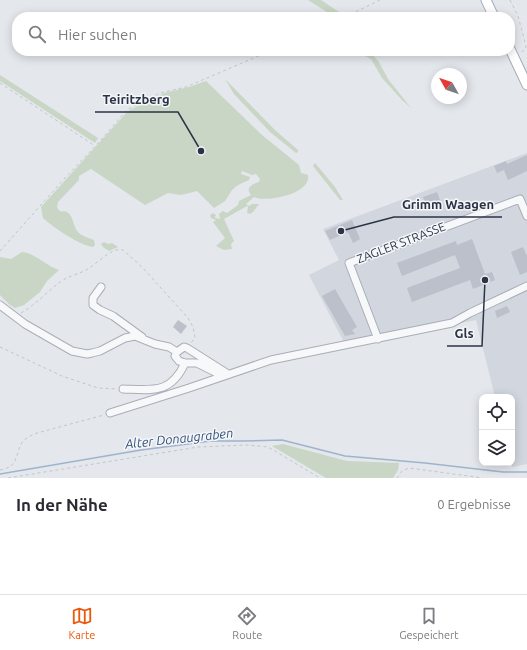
<!DOCTYPE html>
<html lang="de">
<head>
<meta charset="utf-8">
<style>
  :root { --surface:#fff; --page:#f7f7f7; --text:#2b2b33; --muted:#7c7c81; --line:#e1e1e2; --accent:#ea580c }
  body { margin:0; font-family:Ubuntu,sans-serif; background:var(--page); color:var(--text) }
  .controls { position:absolute; right:12px; bottom:12px; display:grid; overflow:hidden; border-radius:8px; box-shadow:0 2px 10px #0003 }
  .controls button { width:36px; height:36px; display:grid; place-items:center; padding:0; border:0; border-bottom:1px solid var(--line); background:var(--surface); color:var(--text); font:20px sans-serif }
  .compass { position:absolute; left:431px; top:68px; width:36px; height:36px; border-radius:50%; background:var(--surface); box-shadow:0 2px 10px #0003; rotate:310deg }
  .list { margin:0; padding:0; list-style:none }
  h2 { display:flex; justify-content:space-between; align-items:center; height:52px; margin:0; padding:0 16px; font-size:17px }
  h2 small { font-size:13px; font-weight:400; color:var(--muted) }
  .icon { flex:none; width:22px; height:22px; fill:none; stroke:currentColor; stroke-width:2; stroke-linecap:round; stroke-linejoin:round }
  .map { position:relative; flex:none; width:527px; height:478px; overflow:hidden }
  .search { position:absolute; background:var(--surface); box-shadow:0 2px 10px #0003; left:12px; right:12px; top:12px; height:44px; display:flex; align-items:center; gap:10px; box-sizing:border-box; padding:0 14px; border-radius:16px; color:var(--muted); font-size:15px }
  .sheet { height:116px; background:var(--surface) }
  nav { display:flex; justify-content:space-around; align-items:center; box-sizing:border-box; height:56px; border-top:1px solid var(--line); background:var(--surface); font-size:11px; color:var(--muted) }
  nav a { display:grid; justify-items:center; gap:2px }
  nav .on { color:var(--accent) }
  .map>svg:first-child { display:block }
  .built { fill:#d2d6de }
  .green { fill:#c9d6c5 }
  .lines { fill:none; stroke-linecap:round; stroke-linejoin:round }
  .stream { stroke:#9fb4cc; stroke-width:1.5 }
  .building { fill:#bbc0ca }
  .minor-casing { stroke:#a9aeb7; stroke-width:9 }
  .major-casing { stroke:#a3abb8; stroke-width:11 }
  .path { stroke:#c2c5cb; stroke-width:1; stroke-dasharray:3 3; stroke-linecap:butt }
  .minor { stroke:#f7f8fa; stroke-width:7 }
  .major { stroke:#fff; stroke-width:9 }
  .labels { text-anchor:middle; stroke-width:3; stroke-linejoin:round; paint-order:stroke }
  .street-label { font-size:12px; fill:#2b3445; stroke:#f4f6f9 }
  .water-label { font-size:13px; font-style:italic; fill:#34527a; stroke:#f4f6f9 }
  .leader { fill:none; stroke:#2b3445; stroke-width:1.5 }
  .callout-dot { fill:#2b3445; stroke:#f4f6f9; stroke-width:1.5 }
  .callout-label { font-size:13px; text-anchor:middle; font-weight:bold; fill:#2b3445; stroke:#f4f6f9; stroke-width:3; stroke-linejoin:round; paint-order:stroke }
</style>
</head>
<body>
<div class="map">
<svg width="527" height="478" viewBox="0 0 527 478">
  <rect width="100%" height="100%" fill="#e4e7ec"/>
  <path class="built" d="M527,153v311l-15,3v-70h-17l-19,-77 -130,26 -37,-71 30,-15 -16,-31z"/>
  <path class="green" d="M308,0h13l21,14 -5,3 -7,-3z
    M360,51h9l10,11 9,17 23,29 -9,-8 -20,-22 -11,-19 -6,-3z
    M0,75l98,63 -3,5 -95,-62z
    M225,79l50,51 23,20v2l-2,1 -26,-21 -36,-38z
    M206,81l56,54 37,30 2,8 7,2c4,19 -42,28 -54,22l-8,7 3,2 3,-2h7l-6,8 -3,2 -3,-1 1,-6 -1,-1 -23,13 10,22 -3,3 1,5 -8,1 -8,-4 9,-8 -12,-16 3,-2 -5,-2 -1,-3 3,-2 3,2 -1,3 5,1 -1,-5 4,-3 4,2 11,-8 1,-4 12,-6c-6,-7 1,-11 8,-13l1,-3 -4,-5 -4,1 -10,-4 -1,3 9,3 -1,3 -11,5 -6,5 -7,11 -11,7 -17,-17 -16,4 -13,-2 -23,12 -54,-36 -12,7v4l-21,22 -1,5c3,7 5,3 10,5 7,4 6,16 12,21 3,3 10,5 15,7l1,5 -2,2c-14,-2 -39,-19 -50,-29l-2,-11 87,-96 36,-18 25,-6z
    M315,163l20,24 8,13h-3l-27,-34z
    M104,242l4,2 4,-1 6,4 -9,4 -6,-4 -2,-3z
    M22,252c13,1 24,14 37,18l-12,11 -7,11 -16,13 -9,3 -5,-3 -10,-10v-38l11,2z
    M283,444l64,17 52,2 -1,7 -5,8h-67l-54,-32z"/>
  <g class="lines">
    <path class="stream" d="M0,474l141,-24 70,-9h32l39,-1 63,16 80,7 78,9h24"/>
  </g>
  <path class="building" d="M527,155v16l-19,9 -4,-10 -7,3 -3,-7 12,-5 1,3z
    M437,192l3,8 -14,5 -3,-8z
    M352,220l8,19 -7,4 -5,-11 -18,8 -5,-9z
    M472,239l13,35 7,-2 3,8 -22,9 -3,-9 -58,22 -5,-14 53,-20 -5,-13 -53,21 -5,-13 59,-22 1,4z
    M523,247l4,9v16l-7,3 -9,-23z
    M335,289l22,38 -5,3 3,4 -10,2 -23,-40z
    M507,306l3,6 -13,6 -2,-7z
    M178,320l9,6 -6,8 -8,-7z"/>
  <g class="lines">
    <g class="minor-casing">
      <path id="minor" d="M101,287l-8,11v7l7,5 13,6 29,21
        M0,305l25,19 47,27 15,3 5,-1 8,-2 25,-13 10,-2 20,8 14,3 8,5
        M378,339l-29,-76 171,-64 7,17
        M223,376l-26,-13h-12l-6,-2 -4,-5 2,-4 7,-5 3,1 41,26
        M123,389c30,1 48,5 62,-26
        M110,413l79,-25 82,-28 181,-37 18,-10 57,-27"/>
    </g>
    <g class="major-casing">
      <path id="major" d="M486,0l8,17
        M510,49l17,36"/>
    </g>
    <path class="path" d="M510,0l8,16 8,30 -1,4 -6,3
      M345,17l35,-17
      M0,83l95,63
      M0,251l64,-72 37,-39 26,-30 33,-17 26,-6 84,-36
      M21,313c14,-8 26,-21 39,-31 8,-6 17,-7 26,-12 10,-5 26,-24 37,-20l19,17 46,51 5,9 2,10 -4,6
      M0,347l62,29 36,12 19,1
      M0,470c20,-3 14,-16 23,-29 4,-4 9,-6 14,-8l67,-18
      M8,478l190,-31 49,-2 21,2 52,31
      M397,478l5,-7 7,-3 74,10"/>
    <use href="#minor" class="minor"/>
    <use href="#major" class="major"/>
  </g>
  <g class="labels">
    <g class="street-label">
      <text transform="translate(401 243) rotate(-21)" y="4">ZAGLER STRASSE</text>
    </g>
    <g class="water-label">
      <text transform="translate(179 438) rotate(-6)" y="5">Alter Donaugraben</text>
    </g>
  </g>
  <path class="leader" d="M201 151L178 112H95M341 231L394 217H502M485 280L482 346H447"/>
  <g class="callout-dot">
    <circle cx="201" cy="151" r="4"/>
    <circle cx="341" cy="231" r="4"/>
    <circle cx="485" cy="280" r="4"/>
  </g>
  <g class="callout-label">
    <text x="136" y="104">Teiritzberg</text>
    <text x="448" y="209">Grimm Waagen</text>
    <text x="464" y="338">Gls</text>
  </g>
</svg>
<div class="controls">
<button><svg class="icon" aria-label="locate" viewBox="0 0 24 24"><circle cx="12" cy="12" r="6"/><path d="M12 2v4M12 18v4M2 12h4M18 12h4"/></svg></button>
<button><svg class="icon" aria-label="layers" viewBox="0 0 24 24"><path d="M12 4l9 5-9 5-9-5zM3 14l9 5 9-5"/></svg></button>
</div>
<svg class="compass" viewBox="-18 -18 36 36"><path d="M0-13l5 13h-10z" fill="#e53935"/><path d="M0 13l5-13h-10z" fill="#7c7c81"/></svg>
<div class="search"><svg class="icon" aria-label="search" viewBox="0 0 24 24"><circle cx="10" cy="10" r="6"/><path d="M15 15l6 6"/></svg>Hier suchen</div>
</div>
<section class="sheet">
<h2>In der Nähe<small>0 Ergebnisse</small></h2>
<ul class="list">
</ul>
</section>
<nav>
<a class="on"><svg class="icon" aria-label="map" viewBox="0 0 24 24"><path d="M3 6l6-2 6 2 6-2v14l-6 2-6-2-6 2zM9 4v14M15 6v14"/></svg>Karte</a>
<a><svg class="icon" aria-label="directions" viewBox="0 0 24 24"><path d="M12 3l9 9-9 9-9-9zM9 14v-3h6M13 9l2 2-2 2"/></svg>Route</a>
<a><svg class="icon" aria-label="saved" viewBox="0 0 24 24"><path d="M7 4h10v16l-5-4-5 4z"/></svg>Gespeichert</a>
</nav>
</body>
</html>
